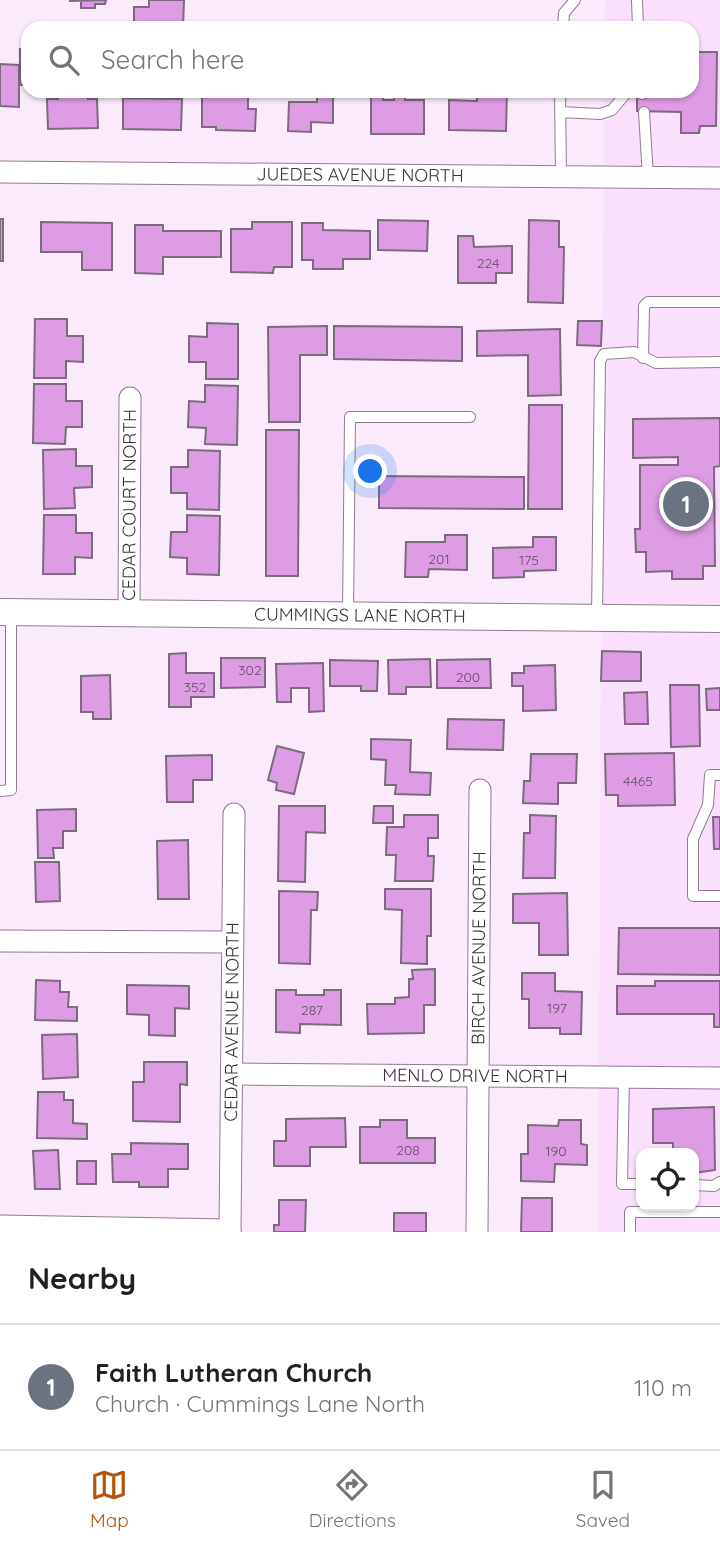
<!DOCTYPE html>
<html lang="en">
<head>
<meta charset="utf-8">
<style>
  :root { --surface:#fff; --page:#f6f6f6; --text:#202124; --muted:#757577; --line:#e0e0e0; --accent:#b45309 }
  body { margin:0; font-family:Quicksand,sans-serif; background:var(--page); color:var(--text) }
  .controls { position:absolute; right:21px; bottom:21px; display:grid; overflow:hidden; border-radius:14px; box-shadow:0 2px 5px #0004 }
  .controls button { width:63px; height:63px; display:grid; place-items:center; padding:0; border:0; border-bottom:2px solid var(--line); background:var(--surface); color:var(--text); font:35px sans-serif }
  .you { position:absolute; left:371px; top:472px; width:24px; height:24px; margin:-18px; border:5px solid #fff; border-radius:50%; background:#1a73e8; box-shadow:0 0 0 10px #1a73e833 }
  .badge { display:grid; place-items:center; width:46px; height:46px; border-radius:50%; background:var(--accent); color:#fff; font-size:23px; font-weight:700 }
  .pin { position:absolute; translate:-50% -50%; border:4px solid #fff; box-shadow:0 2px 7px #0006 }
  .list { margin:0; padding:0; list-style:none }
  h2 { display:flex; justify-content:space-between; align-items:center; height:91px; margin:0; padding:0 28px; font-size:30px }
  h2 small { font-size:23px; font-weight:400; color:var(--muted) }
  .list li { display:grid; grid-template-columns:46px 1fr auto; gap:21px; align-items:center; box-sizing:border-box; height:126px; padding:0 28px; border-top:2px solid var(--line) }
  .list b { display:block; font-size:26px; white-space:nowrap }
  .list p { margin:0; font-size:23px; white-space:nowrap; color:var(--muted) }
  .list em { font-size:23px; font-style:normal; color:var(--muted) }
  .icon { flex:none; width:38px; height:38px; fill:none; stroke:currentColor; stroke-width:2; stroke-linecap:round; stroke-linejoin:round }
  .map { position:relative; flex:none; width:720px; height:1232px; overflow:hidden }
  .search { position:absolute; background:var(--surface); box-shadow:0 2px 5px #0004; left:21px; right:21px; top:21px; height:77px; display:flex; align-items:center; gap:18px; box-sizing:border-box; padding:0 24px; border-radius:21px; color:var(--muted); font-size:26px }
  .sheet { height:217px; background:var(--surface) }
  nav { display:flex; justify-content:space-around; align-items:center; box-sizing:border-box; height:98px; border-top:2px solid var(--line); background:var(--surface); font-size:19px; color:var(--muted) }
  nav a { display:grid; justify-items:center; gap:4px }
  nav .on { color:var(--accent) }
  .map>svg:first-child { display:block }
  .built { fill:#fae0fc; fill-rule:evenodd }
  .building { fill:#de9ce4; stroke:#7c6a7d; stroke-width:2 }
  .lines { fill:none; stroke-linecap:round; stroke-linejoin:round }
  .service-casing { stroke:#8f7c90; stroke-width:12 }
  .minor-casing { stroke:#8f7c90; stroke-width:23 }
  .tertiary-casing { stroke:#8f7c90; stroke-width:28 }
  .service { stroke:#fff; stroke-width:10 }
  .minor { stroke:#fff; stroke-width:21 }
  .tertiary { stroke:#fff; stroke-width:26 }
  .labels { text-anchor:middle; stroke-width:7; stroke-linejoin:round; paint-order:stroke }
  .number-label { font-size:14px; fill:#644d66 }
  .street-label { font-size:18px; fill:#3b333c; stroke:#fbeafc }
</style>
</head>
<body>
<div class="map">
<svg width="720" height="1232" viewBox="0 0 720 1232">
  <rect width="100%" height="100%" fill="#fbeafc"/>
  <path class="built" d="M605,0h115v1232h-122l6,-1141h88v-63h-88zM641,1153h53v53h-53z"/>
  <path class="building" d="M106,0l-1,4h-10v4h-14v-7h-12z
    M149,0h35l-1,28 -49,-1v-20h15z
    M20,49h8v36h-8z
    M692,52h25l-1,74h-16l-1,7h-18v-21l-44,-1v-18l55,-2z
    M0,64l19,1v42l-19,-1z
    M58,91h30v8h9l1,29 -50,1 -1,-30h11z
    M317,91h16v32l-22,-1v10l-23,-1 1,-29h28z
    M371,91h12v9h11v-9h11v9h19v34h-53z
    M477,91h30l-1,40 -57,-1v-30l28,1z
    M202,94l46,1v14h8l-1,22 -39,-1v-3h-14z
    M123,98l59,1 -1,31 -58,-1z
    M0,219h3v42h-3z
    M378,220l50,1 -1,30 -49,-1z
    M529,220l30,1v26h5l-1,56 -35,-1z
    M41,222l71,1v47h-30v-18h-41z
    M252,222h40v45h-18l-1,6 -42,-1v-43h21z
    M302,223h21v7l47,1v28h-27v10h-30v-9h-11z
    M135,225h28v6h58v26h-58v17l-28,-1z
    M458,236h15l1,11 38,-1v27h-16v10h-38z
    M35,319h32v17h16v26l-17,-1v17h-32z
    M578,321h24l-1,25 -24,-1z
    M207,323l31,1v55h-32v-17h-17v-26l18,1z
    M327,326v29h-27v67h-31l-1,-95z
    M334,326l128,1v34l-128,-2z
    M560,329l1,66 -33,1v-41l-51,1v-25z
    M34,384h32v17h16v26h-16l-1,17 -32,-1z
    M205,385l33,1 -1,59 -32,-1 1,-16 -18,-1 1,-26 16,1z
    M529,405h33v104h-34z
    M720,418v48l-6,1 1,99h-12v13h-31v-8l-26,1v-20h-10l-1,-23h5v-64h38v-8l-45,1v-39z
    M266,430h33l-1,146h-32z
    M76,449v17h16v21l-18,1 1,20 -31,1 -1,-59z
    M188,450l32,1 -1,59 -32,-1v-16h-16v-26h17z
    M379,476l145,1v32l-145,-1z
    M44,515h32v18h16v25l-17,-1v17h-32z
    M187,515l33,1 -1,59 -32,-1v-16l-17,-1 1,-25h16z
    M445,535h22v35l-38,-1 -1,8h-23l1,-35h39z
    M533,537h23v33l-32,1v6l-31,1v-30l40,-1z
    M602,651l39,1v29h-40z
    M186,653v20h28v24h-23v10h-22v-53z
    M221,658h44v29l-44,1z
    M430,659l1,28h-25v7h-17l-1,-34z
    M490,659l1,29h-54v-28z
    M330,660l48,1 -1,30h-16v-5h-31z
    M323,663l1,48 -15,1v-24h-18v14h-14l-1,-38z
    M555,665l1,45 -33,1v-25h-11v-13h12v-7z
    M110,675l1,44h-18v-7h-12v-36z
    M670,685h29l1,61 -29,1z
    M720,688v22h-13l-1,-21z
    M647,692l1,32h-23l-1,-31z
    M448,719l56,1 -1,30 -56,-1z
    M371,739l40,1 -1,32 21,1 -1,22 -35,-1 1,-9h-11l1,-25 -15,-1z
    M277,746l27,7 -10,41 -18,-4 1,-7 -9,-3z
    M674,753l1,52 -57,1v-11h-12l-1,-41z
    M531,754h46l-1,29h-18v21l-35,-1 1,-22h6z
    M212,755v25h-19v22h-26l-1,-46z
    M279,806h46v27l-19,-1 -1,50 -27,-1z
    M374,806h19v17h-20z
    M76,809v22h-13v17h-10l1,10h-16l-1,-48z
    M404,815h34v23h-10v18h6l-1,25h-38l1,-26h-10l1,-28h17z
    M530,815l26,1 -1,62h-32l1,-45h6z
    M713,817h7v32h-6z
    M188,840l1,59h-31l-1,-58z
    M35,862h24l1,39 -24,1z
    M385,889h46v47h-4v28l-26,-1 1,-53 -17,-1z
    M279,891l39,1 -1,18h-6l-1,54 -31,-1z
    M567,893l1,62h-29v-32h-26v-29z
    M619,928h101v47l-102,-1z
    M435,969v36h-11v28l-56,1 -1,-30h28v-6l14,-1v-18h4l-1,-9z
    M522,973h33v18l27,1 -1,42h-21v-6h-31v-29h-7z
    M36,980l24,1v11h9l-1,15h9v14l-42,-1z
    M655,981h65v46h-6v-13h-97v-28h38z
    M127,985l62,1v23l-14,-1v28l-26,-1v-20l-22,-1z
    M276,990h20v5h28v-5h17v35l-41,-1v9l-24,-1z
    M77,1034l1,43 -35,2 -1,-44z
    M144,1062h43v23l-7,-1v38l-47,-1v-39h11z
    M38,1092h26v8h9v23l14,1v15l-50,-1z
    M714,1107l1,63 -21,3v-20h-21v-10h-20v-34z
    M345,1118l1,29h-36v19h-36v-25h12v-22z
    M380,1120h27v18h28v25h-75v-36h20z
    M559,1120h22v24l6,1v20l-32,-1 -1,18 -33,-1v-27h7v-29l30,1z
    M131,1143l57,1v25h-20v18h-29v-5h-26l-1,-28h19z
    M58,1150l2,39h-25l-2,-38z
    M77,1161h19v23h-19z
    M522,1198h30v34h-31z
    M279,1200h27l-1,32h-31v-7h5z
    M394,1213h32v19h-32z"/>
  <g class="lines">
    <g class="service-casing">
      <path id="service" d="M637,0l1,28
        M563,28l1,-15 11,-13
        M560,91l1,86
        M641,91l1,3
        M560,112l40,2 12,-4 16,-19
        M644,112l4,66
        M643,358l1,-52 4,-4h72
        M348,615l2,-198h120
        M597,618l3,-257 4,-7 30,-2 22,11 64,-1
        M720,775h-10l-2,30 -15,34v57h27
        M0,791l11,-1v-178
        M624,1076l-2,108h19
        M694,1185l20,1 6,-4
        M630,1232v-20h90"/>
    </g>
    <g class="minor-casing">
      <g id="minor">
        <path id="s1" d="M0,172l720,6"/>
        <path id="s2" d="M129,613l1,-215"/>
        <path d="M0,941l232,1"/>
        <path id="s3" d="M232,1074l488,4"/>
        <path d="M0,1226l230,4"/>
        <path id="s4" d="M230,1232l4,-418"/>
        <path id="s5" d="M477,1232l3,-442"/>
      </g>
    </g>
    <g class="tertiary-casing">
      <g id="tertiary">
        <path id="s6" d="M0,612l720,7"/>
      </g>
    </g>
    <use href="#service" class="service"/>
    <use href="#minor" class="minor"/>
    <use href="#tertiary" class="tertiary"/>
  </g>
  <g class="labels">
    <g class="number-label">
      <text x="488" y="268">224</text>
      <text x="439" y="564">201</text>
      <text x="529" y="565">175</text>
      <text x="250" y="675">302</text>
      <text x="468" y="682">200</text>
      <text x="195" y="692">352</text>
      <text x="638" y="786">4465</text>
      <text x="557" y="1013">197</text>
      <text x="312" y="1015">287</text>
      <text x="408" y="1155">208</text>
      <text x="556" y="1156">190</text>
    </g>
    <g class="street-label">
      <text dy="6" stroke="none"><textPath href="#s1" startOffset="360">JUEDES AVENUE NORTH</textPath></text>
      <text dy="6" stroke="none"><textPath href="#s2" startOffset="108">CEDAR COURT NORTH</textPath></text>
      <text dy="6" stroke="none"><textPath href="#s6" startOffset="360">CUMMINGS LANE NORTH</textPath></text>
      <text dy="6" stroke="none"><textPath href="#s5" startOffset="284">BIRCH AVENUE NORTH</textPath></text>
      <text dy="6" stroke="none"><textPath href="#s4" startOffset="210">CEDAR AVENUE NORTH</textPath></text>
      <text dy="6" stroke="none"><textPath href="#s3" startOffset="243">MENLO DRIVE NORTH</textPath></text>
    </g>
  </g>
</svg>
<div class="controls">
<button><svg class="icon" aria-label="locate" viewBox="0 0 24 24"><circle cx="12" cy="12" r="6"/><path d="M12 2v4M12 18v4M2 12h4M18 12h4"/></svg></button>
</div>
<div class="you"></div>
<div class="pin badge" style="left:686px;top:504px;background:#6b7280">1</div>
<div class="search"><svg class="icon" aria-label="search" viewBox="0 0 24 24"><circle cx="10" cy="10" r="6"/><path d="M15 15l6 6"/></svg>Search here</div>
</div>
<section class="sheet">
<h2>Nearby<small></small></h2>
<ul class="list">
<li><span class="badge" style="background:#6b7280">1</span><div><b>Faith Lutheran Church</b><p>Church · Cummings Lane North</p></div><em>110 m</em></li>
</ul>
</section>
<nav>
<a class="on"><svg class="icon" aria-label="map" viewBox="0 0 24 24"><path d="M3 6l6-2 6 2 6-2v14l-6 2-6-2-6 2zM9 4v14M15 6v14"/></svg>Map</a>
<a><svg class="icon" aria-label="directions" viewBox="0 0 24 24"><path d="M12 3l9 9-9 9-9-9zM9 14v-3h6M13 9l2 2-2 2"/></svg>Directions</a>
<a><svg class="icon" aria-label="saved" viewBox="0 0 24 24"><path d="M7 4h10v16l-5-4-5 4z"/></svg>Saved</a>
</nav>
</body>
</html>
